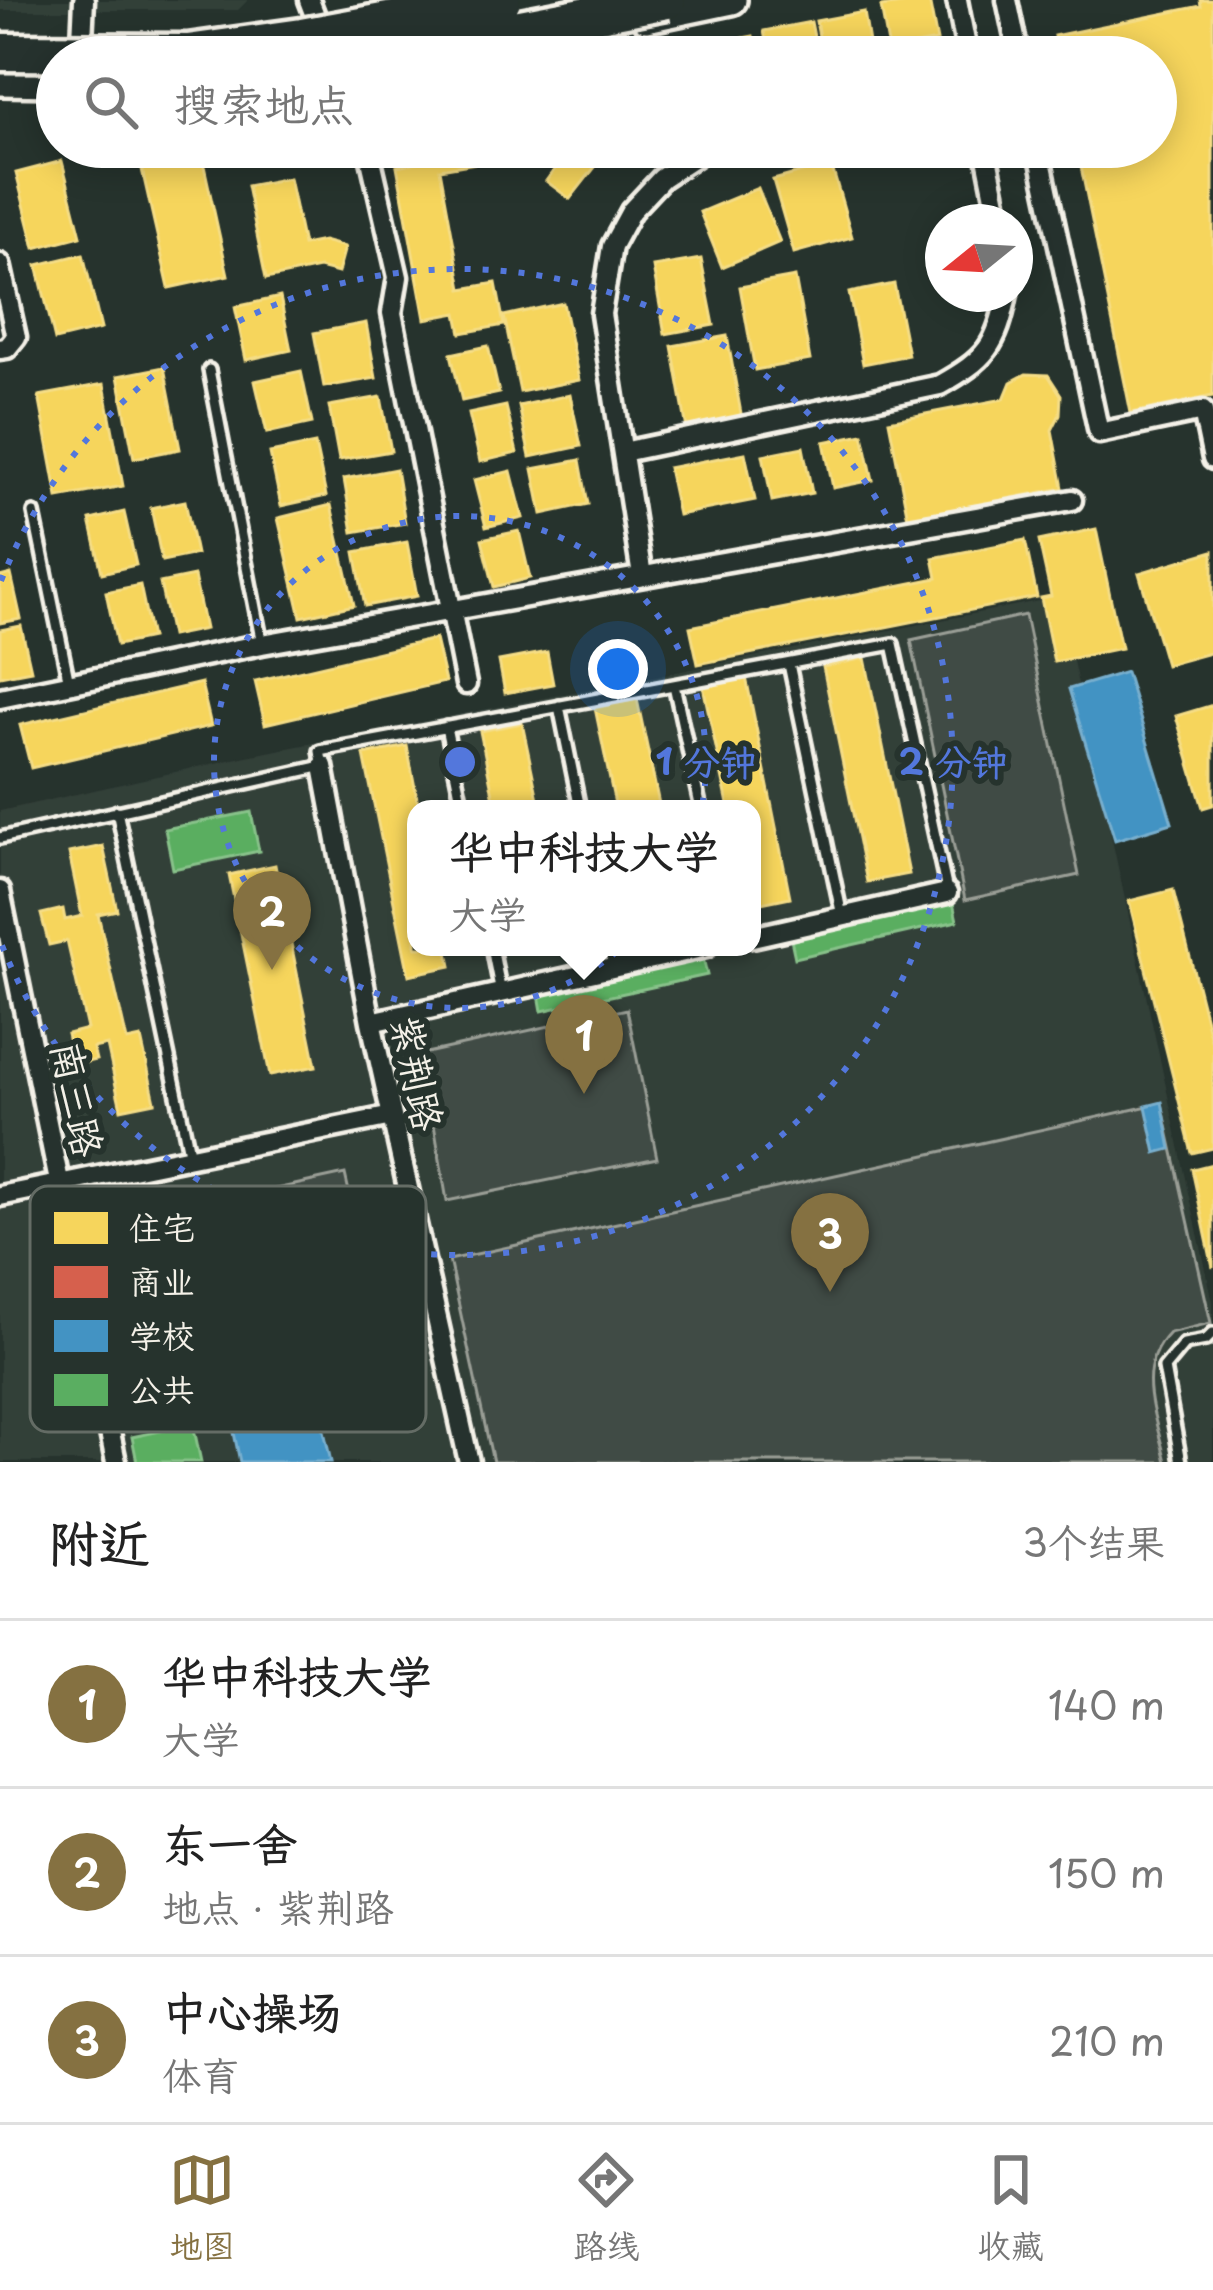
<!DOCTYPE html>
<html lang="zh">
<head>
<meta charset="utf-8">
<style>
  :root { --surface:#fff; --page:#f6f6f6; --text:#222; --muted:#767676; --line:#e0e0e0; --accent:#857141 }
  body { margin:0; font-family:"Playpen Sans","LXGW WenKai TC",sans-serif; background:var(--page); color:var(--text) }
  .compass { position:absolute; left:925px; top:204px; width:108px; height:108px; border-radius:50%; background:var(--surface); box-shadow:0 6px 30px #0003; rotate:252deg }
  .you { position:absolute; left:618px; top:669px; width:42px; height:42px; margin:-30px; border:9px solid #fff; border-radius:50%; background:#1a73e8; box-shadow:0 0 0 18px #1a73e833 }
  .badge { display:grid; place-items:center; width:78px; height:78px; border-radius:50%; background:var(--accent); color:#fff; font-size:39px; font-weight:700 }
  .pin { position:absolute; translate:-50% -99px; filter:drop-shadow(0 3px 6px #0008) }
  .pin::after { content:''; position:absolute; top:63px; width:42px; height:36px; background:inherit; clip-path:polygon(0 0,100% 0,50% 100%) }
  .popup { position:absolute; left:407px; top:800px; width:354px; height:156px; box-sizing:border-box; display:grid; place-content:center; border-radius:24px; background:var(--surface); filter:drop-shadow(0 3px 9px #0005); font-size:39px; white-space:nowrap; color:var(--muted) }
  .popup b { font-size:45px; color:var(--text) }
  .popup::after { content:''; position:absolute; left:50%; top:100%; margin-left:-24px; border:24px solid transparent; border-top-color:var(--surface) }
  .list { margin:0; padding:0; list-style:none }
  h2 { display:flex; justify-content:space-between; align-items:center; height:156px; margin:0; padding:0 48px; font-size:51px }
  h2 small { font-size:39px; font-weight:400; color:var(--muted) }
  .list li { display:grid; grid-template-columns:78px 1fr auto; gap:36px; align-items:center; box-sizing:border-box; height:168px; padding:0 48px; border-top:3px solid var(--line) }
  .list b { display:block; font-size:45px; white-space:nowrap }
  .list p { margin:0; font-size:39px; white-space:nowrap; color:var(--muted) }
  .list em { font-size:39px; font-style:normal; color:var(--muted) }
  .icon { flex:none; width:66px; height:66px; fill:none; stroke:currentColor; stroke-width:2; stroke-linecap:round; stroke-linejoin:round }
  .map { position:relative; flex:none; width:1213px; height:1462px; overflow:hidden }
  .search { position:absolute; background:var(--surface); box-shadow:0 6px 30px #0003; left:36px; right:36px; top:36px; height:132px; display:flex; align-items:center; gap:30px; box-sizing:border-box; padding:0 42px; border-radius:66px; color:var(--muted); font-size:45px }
  .sheet { height:660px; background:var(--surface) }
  nav { display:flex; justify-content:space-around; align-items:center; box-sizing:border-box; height:168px; border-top:3px solid var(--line); background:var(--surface); font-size:33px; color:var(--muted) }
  nav a { display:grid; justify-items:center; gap:6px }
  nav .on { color:var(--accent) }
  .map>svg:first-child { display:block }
  .built { fill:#333f39; fill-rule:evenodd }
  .green { fill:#414b45; stroke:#9a9e96; stroke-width:3 }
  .homes { fill:#f6d55c; stroke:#f5dd86; stroke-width:3 }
  .shops { fill:#d6604d; stroke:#df8c7c; stroke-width:3 }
  .schools { fill:#4393c3; stroke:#78afce; stroke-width:3 }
  .public { fill:#5aae61; stroke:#88c28a; stroke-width:3 }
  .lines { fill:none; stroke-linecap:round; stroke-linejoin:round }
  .lane-casing { stroke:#f4f1e8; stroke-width:18 }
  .street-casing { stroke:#f4f1e8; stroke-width:27 }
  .secondary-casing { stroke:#f4f1e8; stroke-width:36 }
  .lane { stroke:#26332d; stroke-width:9 }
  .street { stroke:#26332d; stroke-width:18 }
  .secondary { stroke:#26332d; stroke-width:27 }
  .highway-bridge-casing { stroke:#f4f1e8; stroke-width:45; stroke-linecap:butt }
  .highway-bridge { stroke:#26332d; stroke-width:36 }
  .ring { fill:none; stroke:#5377dc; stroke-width:6; stroke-dasharray:6 12 }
  .labels { text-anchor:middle; stroke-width:12; stroke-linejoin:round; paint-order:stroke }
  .street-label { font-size:39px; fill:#f4f1e8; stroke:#26332d }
  .key { fill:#26332d; stroke:#646c65; stroke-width:3 }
  .key-label { font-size:33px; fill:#f4f1e8 }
  .centre { fill:#5377dc; stroke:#26332d; stroke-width:6 }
  .ring-label { font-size:36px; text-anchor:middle; font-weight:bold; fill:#5377dc; stroke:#26332d; stroke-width:12; stroke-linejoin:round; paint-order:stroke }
</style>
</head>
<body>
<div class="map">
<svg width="1213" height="1462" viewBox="0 0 1213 1462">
  <rect width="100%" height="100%" fill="#26332d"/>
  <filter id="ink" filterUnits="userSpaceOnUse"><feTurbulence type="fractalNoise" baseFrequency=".00833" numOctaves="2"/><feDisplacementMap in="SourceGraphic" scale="24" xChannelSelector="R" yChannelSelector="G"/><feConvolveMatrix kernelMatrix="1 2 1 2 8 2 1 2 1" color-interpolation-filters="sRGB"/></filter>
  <g filter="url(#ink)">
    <path class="built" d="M0,0h248l-10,10h-238z
      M1059,597l154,705v160h-1213v-651l247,-55zM416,809h336v138h-336z"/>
    <path class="green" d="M1025,615l54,260 -114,25 -54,-260z
      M627,1009l30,149 -210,43 -25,-147z
      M1162,1103l49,220 -42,10c-36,37 -13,83 -3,129h-673l-44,-202z
      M345,1174l7,31 -115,25 -7,-31z"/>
    <path class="homes" d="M929,0l8,41 -48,9 -8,-43z
      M1200,0h13v396l-82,17 -54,-266h79v-90h-98l-4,-21 147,-30z
      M864,12l7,43 -48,2 -7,-36z
      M811,22l7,35h-49l-5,-26z
      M753,36l4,21h-49l-2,-12z
      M430,147h61l3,13 -54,9 22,120 34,-6 8,42 -43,8 -4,-20 -32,6 -28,-153 35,-7z
      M571,147h9l19,15 -29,37 -24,-18z
      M201,152l27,123 -59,13 -28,-123z
      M62,161l19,75 -46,12 -19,-75z
      M831,164l21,73 -58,16 -21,-73z
      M289,178l14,67 20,-4 22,6 -7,26 -19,-5 -53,11 -19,-93z
      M758,188l22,54 -58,25 -22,-55z
      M83,254l18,75 -46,11 -18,-75z
      M701,259l13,66 -49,9 -12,-67z
      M795,277l15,83 -55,10 -15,-83z
      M894,284l14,71 -45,9 -14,-71z
      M280,297l11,53 -45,10 -11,-53z
      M563,303l16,77 -59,12 -16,-76z
      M366,323l10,55 -52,9 -10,-54z
      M727,336l15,83 -55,10 -15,-83z
      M488,346l11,47 -37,8 -11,-47z
      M164,367l16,82 -46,9 -16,-82z
      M301,371l11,52 -45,10 -12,-52z
      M1026,374l22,1 13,20 -1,19 -8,16 11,58 -155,30 -19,-97 115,-22 7,-17z
      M104,384l19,102 -65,12 -19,-102z
      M570,395l11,51 -51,11 -11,-51z
      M381,397l10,54 -52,9 -10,-54z
      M506,406l11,47 -37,9 -11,-48z
      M863,434l10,46 -40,8 -9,-46z
      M315,444l11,52 -45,10 -11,-53z
      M803,447l9,46 -40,8 -9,-46z
      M745,453l10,47 -77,15 -10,-47z
      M580,460l8,44 -46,10 -9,-45z
      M396,469l9,54 -52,9 -9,-53z
      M511,471l12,47 -37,9 -12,-47z
      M185,501l11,53 -34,7 -11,-53z
      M331,505l23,100 -53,12 -23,-99z
      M124,512l12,53 -34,8 -12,-53z
      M1096,529l25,119 -67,14 -13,-64 10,-2 -12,-55z
      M519,531l11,47 -36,9 -12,-48z
      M1025,540l12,57 -339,67 -8,-37 247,-49 -4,-20z
      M407,542l10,54 -52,10 -10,-54z
      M1213,551v101l-47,13 -27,-92z
      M11,574l10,45 -21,4v-46z
      M194,576l11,53 -34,7 -11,-53z
      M140,585l11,53 -34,7 -11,-53z
      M21,626l10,44 -31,6v-46z
      M435,639l10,43 -180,42 -10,-43z
      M547,652l6,32 -48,9 -6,-32z
      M865,658l44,216 -42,8 -44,-215z
      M746,677l44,220 -38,8v-96h-23l-26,-123z
      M201,683l10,43 -180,42 -11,-43z
      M637,699l23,110h-44l-21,-101z
      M1213,705v100l-10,3 -27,-92z
      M522,723l18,86h-44l-16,-78z
      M407,746l12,63h-3v138h31l4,19 -42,9 -45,-220z
      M103,846l14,64 -19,4 29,127 14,-3 14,64 -34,7 -14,-64 -14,3 3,12 -22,5 -7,-31 20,-5 -20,-88 -18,4 -8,-31 22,-5 2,11 17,-4 -13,-63z
      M275,865l41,201 -46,9 -41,-200z
      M1173,890l40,158v100l-21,5 -63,-252z
      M1213,1164v104l-21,-99z"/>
    <path class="shops" d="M351,1211l32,143 -115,25 -31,-142z"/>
    <path class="schools" d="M1126,672l46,151 -57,17 -46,-151z
      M1162,1102l9,47 -15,4 -10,-47z
      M316,1395l15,67h-91l-10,-49z"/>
    <path class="public" d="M251,812l8,39 -86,18 -8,-40z
      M952,898l5,23 -162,37 -5,-23z
      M702,953l5,22 -165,36 -4,-22z
      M193,1424l8,38h-64l-5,-25z"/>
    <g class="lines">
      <g class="lane-casing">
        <path id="lane" d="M209,370l53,274
          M34,513l35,170
          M789,664l53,252
          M674,685l27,124
          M559,706l21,103
          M446,727l17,82
          M117,811l73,346
          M0,838l323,-72 -3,-15 573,-107 54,247
          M492,947l9,46
          M609,947l4,21
          M1181,1462l-17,-94 20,-24 22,-4 7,-7"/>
      </g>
      <g class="street-casing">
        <path id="street" d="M309,0l13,34
          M957,0l11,57
          M1007,0l12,57
          M82,40l2,-40
          M368,147l30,130 -6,36 74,371
          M985,147l15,75
          M1038,147l61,286 104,-22 10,48
          M0,264l16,73 -9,11 -7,1
          M623,452l317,-67c46,-26 57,-39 67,-91
          M642,576l-41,-262 11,-68 19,-35 31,-33 47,-31
          M0,698l262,-54 810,-144
          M323,766l48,256 98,440
          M0,891l116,571
          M752,937l195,-44
          M371,1022l335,-75
          M0,1196l392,-80"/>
      </g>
      <g class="secondary-casing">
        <path id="secondary" d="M646,18l86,-18
          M0,81l57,1"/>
      </g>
      <use href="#lane" class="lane"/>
      <use href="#street" class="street"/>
      <use href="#secondary" class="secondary"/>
      <g class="highway-bridge-casing">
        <path id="highway-bridge" d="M325,51h75l267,-51
          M0,52l188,1 114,-16 200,-37"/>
      </g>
      <use href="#highway-bridge" class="highway-bridge"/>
    </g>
  </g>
  <g class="ring">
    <circle cx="460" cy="762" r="246"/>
    <path d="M1 581A493 493 0 1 1 1 943"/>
  </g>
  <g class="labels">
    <g class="street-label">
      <text transform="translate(417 1073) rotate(78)" y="14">紫荆路</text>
      <text transform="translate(77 1099) rotate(78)" y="14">南三路</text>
    </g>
  </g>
  <rect x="30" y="1186" width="396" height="246" rx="18" class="key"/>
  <rect x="54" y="1212" width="54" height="32" fill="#f6d55c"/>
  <rect x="54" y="1266" width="54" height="32" fill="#d6604d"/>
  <rect x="54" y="1320" width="54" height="32" fill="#4393c3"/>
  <rect x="54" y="1374" width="54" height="32" fill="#5aae61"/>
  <g class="key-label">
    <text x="129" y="1240">住宅</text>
    <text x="129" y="1294">商业</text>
    <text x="129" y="1348">学校</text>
    <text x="129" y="1402">公共</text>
  </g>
  <circle cx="460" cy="762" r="18" class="centre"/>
  <g class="ring-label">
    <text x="706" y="775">1 分钟</text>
    <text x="953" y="775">2 分钟</text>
  </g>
</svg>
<svg class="compass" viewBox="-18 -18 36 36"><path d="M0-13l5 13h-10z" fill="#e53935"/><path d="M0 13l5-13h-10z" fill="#767676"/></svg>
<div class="you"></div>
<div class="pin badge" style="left:584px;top:1094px">1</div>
<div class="popup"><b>华中科技大学</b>大学</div>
<div class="pin badge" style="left:272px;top:970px">2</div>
<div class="pin badge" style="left:830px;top:1292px">3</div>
<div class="search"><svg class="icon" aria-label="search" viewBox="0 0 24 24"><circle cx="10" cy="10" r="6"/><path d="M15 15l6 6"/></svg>搜索地点</div>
</div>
<section class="sheet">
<h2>附近<small>3个结果</small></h2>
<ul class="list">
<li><span class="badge">1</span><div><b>华中科技大学</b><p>大学</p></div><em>140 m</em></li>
<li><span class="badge">2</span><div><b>东一舍</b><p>地点 · 紫荆路</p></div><em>150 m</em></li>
<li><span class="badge">3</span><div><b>中心操场</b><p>体育</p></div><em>210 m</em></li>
</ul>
</section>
<nav>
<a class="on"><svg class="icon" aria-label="map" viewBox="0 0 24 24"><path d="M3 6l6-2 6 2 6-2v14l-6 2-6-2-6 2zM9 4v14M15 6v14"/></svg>地图</a>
<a><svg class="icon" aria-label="directions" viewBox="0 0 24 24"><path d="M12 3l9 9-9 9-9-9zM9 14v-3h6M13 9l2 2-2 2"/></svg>路线</a>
<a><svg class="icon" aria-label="saved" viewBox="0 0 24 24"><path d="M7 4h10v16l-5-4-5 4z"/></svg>收藏</a>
</nav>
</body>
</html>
